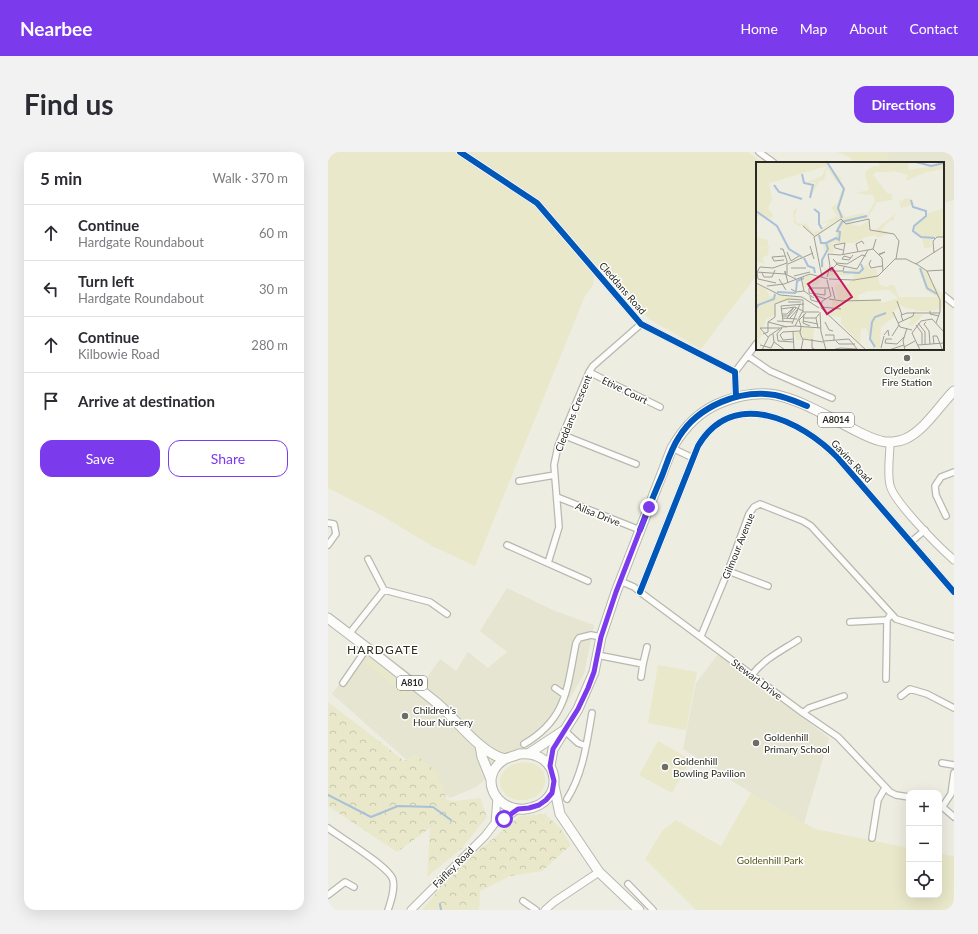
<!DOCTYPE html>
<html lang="en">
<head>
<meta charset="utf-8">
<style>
  :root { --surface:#fff; --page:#f2f2f3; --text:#2b2b33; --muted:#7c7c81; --line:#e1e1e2; --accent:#7c3aed }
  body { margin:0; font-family:Lato,sans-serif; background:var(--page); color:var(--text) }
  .controls { position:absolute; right:12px; bottom:12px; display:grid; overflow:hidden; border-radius:8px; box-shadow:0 4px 16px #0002 }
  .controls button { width:36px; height:36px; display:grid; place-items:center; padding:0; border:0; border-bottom:1px solid var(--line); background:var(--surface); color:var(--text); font:20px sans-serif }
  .stop { position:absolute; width:12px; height:12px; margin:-9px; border:3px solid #7c3aed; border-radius:50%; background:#fff }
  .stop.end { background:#7c3aed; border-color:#fff; box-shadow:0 1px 4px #0008 }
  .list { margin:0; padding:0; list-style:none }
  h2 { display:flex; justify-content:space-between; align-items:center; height:52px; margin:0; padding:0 16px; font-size:17px }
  h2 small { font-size:13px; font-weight:400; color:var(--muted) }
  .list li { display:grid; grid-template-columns:26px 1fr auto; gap:12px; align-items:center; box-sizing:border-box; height:56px; padding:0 16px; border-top:1px solid var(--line) }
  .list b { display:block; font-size:15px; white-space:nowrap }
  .list p { margin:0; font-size:13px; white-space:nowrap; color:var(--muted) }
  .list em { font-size:13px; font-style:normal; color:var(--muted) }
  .actions { display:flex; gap:8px; padding:12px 16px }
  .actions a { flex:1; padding:9px 0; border:1px solid var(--accent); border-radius:12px; text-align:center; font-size:14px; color:var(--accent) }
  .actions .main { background:var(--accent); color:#fff }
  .icon { flex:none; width:22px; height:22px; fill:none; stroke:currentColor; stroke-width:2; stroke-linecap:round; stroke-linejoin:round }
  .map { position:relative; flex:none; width:626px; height:758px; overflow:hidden; border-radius:12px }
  header { display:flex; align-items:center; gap:24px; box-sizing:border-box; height:56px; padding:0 20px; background:var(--accent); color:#fff }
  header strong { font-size:19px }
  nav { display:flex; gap:22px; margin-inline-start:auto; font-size:14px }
  .intro { display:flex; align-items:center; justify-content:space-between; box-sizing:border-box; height:96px; padding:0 24px }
  h1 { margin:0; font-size:28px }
  .button { padding:10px 18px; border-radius:12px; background:var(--accent); color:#fff; font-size:14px; font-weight:700 }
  main { display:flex; gap:24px; padding:0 24px }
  aside { flex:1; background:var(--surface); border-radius:12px; box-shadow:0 4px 16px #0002 }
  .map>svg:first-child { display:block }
  .built { fill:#e6e5d1 }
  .green { fill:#e9e8ca }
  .forest { fill:url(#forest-crowns) }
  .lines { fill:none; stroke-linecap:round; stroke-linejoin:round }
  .stream { stroke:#a9c0d9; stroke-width:2 }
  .minor-casing { stroke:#b8b8af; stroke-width:8 }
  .tertiary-casing { stroke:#b8b8af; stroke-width:9 }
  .primary-casing { stroke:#b8b8af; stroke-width:11 }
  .minor { stroke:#fcfcfb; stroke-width:5.5 }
  .tertiary { stroke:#fcfcfb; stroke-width:7 }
  .primary { stroke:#fcfcfb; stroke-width:9 }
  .cycleway-casing { stroke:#fff; stroke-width:8 }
  .cycleway { stroke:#0057b8; stroke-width:6 }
  .route { stroke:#7c3aed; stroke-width:5 }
  .poi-dot { fill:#6e6e65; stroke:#fff; stroke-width:1.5 }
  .labels { text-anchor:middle; stroke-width:3; stroke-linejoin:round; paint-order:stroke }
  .shield { fill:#fff; stroke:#6a6a64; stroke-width:1 }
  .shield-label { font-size:9px; font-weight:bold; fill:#2a2a22 }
  .street-label { font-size:10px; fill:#2a2a22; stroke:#fff }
  .poi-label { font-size:10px; fill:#2a2a22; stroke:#fff; text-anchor:start }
  .park-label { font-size:10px; fill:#575317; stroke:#fff }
  .quarter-label { font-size:12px; letter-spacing:1px; fill:#2f2e1f; stroke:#fff }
  .inset-river { fill:none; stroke:#a9c0d9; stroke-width:2 }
  .inset-road { fill:none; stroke:#9f9f95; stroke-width:1 }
  .view { fill:#c2185b; fill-opacity:0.15; stroke:#c2185b; stroke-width:2 }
  .inset-edge { fill:none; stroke:#2a2a22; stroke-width:2 }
</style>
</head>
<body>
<header>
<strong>Nearbee</strong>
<nav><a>Home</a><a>Map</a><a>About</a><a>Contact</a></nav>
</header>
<div class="intro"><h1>Find us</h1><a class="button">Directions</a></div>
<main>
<aside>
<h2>5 min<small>Walk · 370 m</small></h2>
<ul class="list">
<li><svg class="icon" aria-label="ahead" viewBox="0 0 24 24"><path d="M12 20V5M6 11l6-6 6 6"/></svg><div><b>Continue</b><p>Hardgate Roundabout</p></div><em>60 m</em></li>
<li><svg class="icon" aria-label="left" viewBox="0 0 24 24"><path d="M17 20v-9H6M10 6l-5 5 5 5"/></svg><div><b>Turn left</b><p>Hardgate Roundabout</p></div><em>30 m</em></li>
<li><svg class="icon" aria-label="ahead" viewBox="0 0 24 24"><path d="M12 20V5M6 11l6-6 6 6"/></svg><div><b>Continue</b><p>Kilbowie Road</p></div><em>280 m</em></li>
<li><svg class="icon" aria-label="arrive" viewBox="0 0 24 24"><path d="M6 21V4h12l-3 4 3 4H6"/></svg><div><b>Arrive at destination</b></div></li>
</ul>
<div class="actions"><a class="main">Save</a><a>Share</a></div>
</aside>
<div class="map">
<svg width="626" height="758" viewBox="0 0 626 758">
  <defs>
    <pattern id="forest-crowns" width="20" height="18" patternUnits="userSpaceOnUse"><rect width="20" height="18" fill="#e9e8ca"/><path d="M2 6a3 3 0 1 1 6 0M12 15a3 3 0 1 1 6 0" fill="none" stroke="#c8c7ad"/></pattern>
  </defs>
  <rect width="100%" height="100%" fill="#edede2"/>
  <path class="built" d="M558,0h67l1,3v45l-11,3v-40h-53z
    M179,436l48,23 39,14 -10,49 -30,51 -20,18 -10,4 -48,40 -26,11 -118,-104 37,-52 54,41 17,-24 16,12 12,-19 20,16 19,-16 -27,-21z
    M391,501l110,85 -25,85 -53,-30 -68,-44 13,-66z"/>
  <path class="green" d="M0,0h420l14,11h-5v112l-56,74 -52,-30 -46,-50 -9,5 -1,11 -8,11 -110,270 -43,-20 -53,-32 -51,-26z
    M509,0h49l4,11h-37l-2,-5z
    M44,508l24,19 12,16 -1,1 -43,-34z
    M330,513l39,7 -11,58 -38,-7z
    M330,589l33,19 -19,33 -33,-18z
    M195,610c32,0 29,40 -5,38 -15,-1 -25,-20 -12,-31 5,-5 11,-5 17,-7z
    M423,641l64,36 94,19v47h30v-41l15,2v54h-258l-51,-51 18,-29 13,-10 45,26z"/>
  <path class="forest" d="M0,550l51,39 25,20 11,-7 23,19 9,27 8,1 25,-3 7,19 -26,32 -34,28 3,-49 -33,24 -69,-46z
    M217,662l15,14 11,17 -29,26 -32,5 -30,15 -1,19h-57l22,-26 33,-32 43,-36z"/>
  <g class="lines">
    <path class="stream" d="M0,643l43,22 27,-11 35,1 18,13
      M112,752l1,6"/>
    <g class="minor-casing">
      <path id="minor" d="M132,0l77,51 104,121 94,48 1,25
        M431,0l15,11
        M615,143l11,9
        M420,204l22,15 62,27
        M261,220l71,35
        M407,220l22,-29
        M235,283l73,29
        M344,296l21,10
        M191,329l36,-6
        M229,345l83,33
        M618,364l-10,-21 -1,-9 6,-9 13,-5
        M0,371l6,1 2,10 -8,11
        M583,390l14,-12
        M179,393l81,36
        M40,407l16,31
        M220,411l11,-36 -5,-62 4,-19 31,-74 4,-6 48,-42
        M400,419l40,15
        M292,429l14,6 6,5 163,121 35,24 52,55 6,3 13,2
        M312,440l58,-146c35,-59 103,-26 140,12l116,134
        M522,470l37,-2
        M21,482l35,-44 46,12 17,12
        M373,484l27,-65 21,-57 5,-7 6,-3 43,17 8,5 85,93 58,18
        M269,503l46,9 4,-17
        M424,523c12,-16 29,-24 46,-35
        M313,525l2,-13
        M558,527l1,-59 4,-6
        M15,531l24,-35
        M227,536l10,7
        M573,544l9,-7 17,5 27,14
        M475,561l6,-5 35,-12
        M236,578l14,13 8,3
        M196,592c43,-25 43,-56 52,-101l3,-5 12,-3 10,2
        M614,611l12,2
        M239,647c16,-25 20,-57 25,-86
        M611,652l15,13
        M615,654l8,-12 3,-21
        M0,676c12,9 63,40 65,52 2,10 -2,21 -5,30
        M544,686l6,-38 7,-12
        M300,732l25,26
        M0,743l17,-13 9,5
        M195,749l13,9"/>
    </g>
    <g class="tertiary-casing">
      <path id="tertiary" d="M562,290c0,14 -3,30 0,43 3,16 50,63 64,75
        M167,671l2,-25
        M83,758l74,-74 10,-13 9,-4 14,-10
        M217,758l9,-8 45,-30"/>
    </g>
    <g class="primary-casing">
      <path id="primary" d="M0,466c37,28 73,56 109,85 19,16 44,51 68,56
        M152,594l2,11 9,22
        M191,602c42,-5 49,50 6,55 -30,3 -48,-33 -20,-50 4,-2 10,-3 14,-5z
        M200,602l35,-23
        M222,614l3,-17 25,-40 16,-37 7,-35 15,-45 56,-144c13,-22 28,-38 53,-47 16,-6 34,-9 51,-6 24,5 47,19 69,30 12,6 23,13 36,16 7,2 17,1 24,-2 19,-8 34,-33 49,-48
        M226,634l6,28 39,58 40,38"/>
    </g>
    <use href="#minor" class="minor"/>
    <use href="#tertiary" class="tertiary"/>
    <use href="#primary" class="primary"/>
    <g class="cycleway-casing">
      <path id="cycleway" d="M132,0l77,51 104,121 94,48 1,25
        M312,378c7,-18 14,-36 22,-54 5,-13 9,-27 17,-39 19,-31 61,-48 96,-42 11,2 22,7 32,11
        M312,440l58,-146c35,-59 103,-26 140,12l116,134"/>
    </g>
    <use href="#cycleway" class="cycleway"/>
  </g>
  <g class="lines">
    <path class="route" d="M176,667l14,-10 11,-1 10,-3 7,-5 6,-7 2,-12 -4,-15 3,-17 25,-40 10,-21 6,-16 7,-35 15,-45 33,-85"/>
  </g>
  <g class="poi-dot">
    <circle cx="579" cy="206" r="4"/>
    <circle cx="77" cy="564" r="4"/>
    <circle cx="428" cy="591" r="4"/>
    <circle cx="337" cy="615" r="4"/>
  </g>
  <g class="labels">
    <g class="shield">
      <rect x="490" y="261" width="36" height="14" rx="3"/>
      <rect x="69" y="524" width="30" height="14" rx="3"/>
    </g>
    <g class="shield-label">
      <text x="508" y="271">A8014</text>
      <text x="84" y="534">A810</text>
    </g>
    <g class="street-label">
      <text transform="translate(295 136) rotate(49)" y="4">Cleddans Road</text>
      <text transform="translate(297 238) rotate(26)" y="4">Etive Court</text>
      <text transform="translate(245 261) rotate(-68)" y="4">Cleddans Crescent</text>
      <text transform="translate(524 309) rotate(47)" y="4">Gavins Road</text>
      <text transform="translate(270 362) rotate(22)" y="4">Ailsa Drive</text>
      <text transform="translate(410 394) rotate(-68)" y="4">Gilmour Avenue</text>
      <text transform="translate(429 527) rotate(37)" y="4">Stewart Drive</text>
      <text transform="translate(125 715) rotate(-45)" y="4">Faifley Road</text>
    </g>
    <g class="poi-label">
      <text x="579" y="222" text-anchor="middle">Clydebank<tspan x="579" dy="12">Fire Station</tspan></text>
      <text x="85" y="562">Children’s<tspan x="85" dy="12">Hour Nursery</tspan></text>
      <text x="436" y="589">Goldenhill<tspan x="436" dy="12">Primary School</tspan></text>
      <text x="345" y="613">Goldenhill<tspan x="345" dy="12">Bowling Pavilion</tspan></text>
    </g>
    <g class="park-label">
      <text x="442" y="712">Goldenhill Park</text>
    </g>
    <g class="quarter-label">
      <text x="55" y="502">HARDGATE</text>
    </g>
  </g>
  <g transform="translate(428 10)">
    <rect width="188" height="188" fill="#edede2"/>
    <path d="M0,0h71v4l-58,17 3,16 -4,9 5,7 -1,3 -14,-2 -2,4zM123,0h32l-3,2 1,6 35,-6v5l-18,3 -20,9 2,-6 -29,-8zM149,36l7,1v6l-11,3 -2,-8 3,2zM188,46v29l-22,1 -10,-9 17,-16zM0,75l12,3v6l-12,2zM110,103l4,4h6l4,16 8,2 1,3 -22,1 -10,5 2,4h21l2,3 16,-5 1,9 -6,5 2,4 -14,11 -1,21 -5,-1 -1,3h-7l7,-3 -8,-19 -5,1 -1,14 -19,-19v-7l-10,-1 -2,-5 8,-1 -5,-2v-8h6l-3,-15 14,-1v-3l4,-1v-8l-5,-3 11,1zM53,113l12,5 -3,4 -13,4 -3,-9zM9,134l9,7 2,11 -10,5 -2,7 -4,2 3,6 -5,6 5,5 -7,-3v-41zM45,165l13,1 -1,12 -10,-1v-4l-3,-1 2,6h-5l-3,-7 6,-1z" fill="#e9e8ca"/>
    <path d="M71,4l15,13 -4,1v4l-11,-16 -3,12 -5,1 -7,13h-3l7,-12 -11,1 17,-7zM117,4l20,3v3h-17l-3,3 14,18 5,1v6l-15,2 -10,17 -8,-1 -8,4 1,3 8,1 9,-5v8l5,2 21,-17 -2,7 -3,-1 -9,10 10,3 -14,5 -1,-3 -10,2 -11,6h-22l1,9 -8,1 -2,6v8l3,2 4,-2 -7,10 2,-4 -5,-10 4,-11 -3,-9 14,-5v-8l5,-11 -8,3 -19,15 -10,-11h-5l-5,-3 -1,-12 5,-3 -3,7 1,8 10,1 7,8 8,-2 10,-9 -12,4 18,-9 -6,-9 6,-3 5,-15 3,1 -1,5 -5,13 6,9 18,-4 4,2 8,-14 -2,-6 -17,-2 13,-3 -4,-16 2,-4zM13,84l-1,9 -5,2 1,7 -8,-3v-12zM163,105l7,4 6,12 12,13v11l-11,4h-18l-1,-2 -9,-1 -7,-5v-5l-9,-8 -1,-5h6l5,12h38l-10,-6 -9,-22zM91,109l5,4 -24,1 1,-4zM2,123l8,4 4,8 4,-2 -1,-4 4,4 23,3 -26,6 -9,-8 -9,5v-7l4,-1 -4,-3zM168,152l-12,12 -5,-2 5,-3 -3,-3 5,-3z" fill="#e9e8ca"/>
    <path d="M166,76l11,1 -3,3 2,5 -8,1z" fill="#e9e8ca"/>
    <path class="inset-river" d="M71,0l17,27 -6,19 4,10M160,0l15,4 13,-3M46,12l2,9 9,2 -3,13M18,23l5,7 23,7M155,38l2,7 13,4v5l-12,10 -1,5 8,6 14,1M58,47l5,4v11l3,5M0,49l21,15 12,23 13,8M85,60l26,-6M63,73l2,8h5M48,96l4,8 6,2 1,5M66,105v-7l6,-11 -2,-6 10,-5 3,2 1,-8 -3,-1 5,-9M164,106l7,20 10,6M87,110l16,1 4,-4 -2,-5M40,129l1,-10 7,-3M21,130l19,1M0,147l2,-4 16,-6 1,-5M119,185l-5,-8 2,-17 3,-5 11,-4"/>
    <path class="inset-road" d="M47,64l11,10M120,77l-3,10 9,9 1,13M54,84l4,13M24,87h3l4,12v13M31,90l4,9 8,-5M102,90l-2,-8 6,-3 2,3M178,91l-1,-12 4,-4h7M87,92l2,-11 -11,2 1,3 8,2M123,92l6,-2 -6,3M95,96l-7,-2 -2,3 7,1 4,-5M77,97l5,6 19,4 11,-19M28,98l-10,1 -2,-4 13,-1M115,98l-2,4 2,4 11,-2M80,101l11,1 15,-9 4,1M159,101l12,8 17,-1M32,102l25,-11M81,102l-7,7h13l1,-4M160,102l28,-18M35,106h15M171,109l13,29v12l-4,11M0,110l29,2 11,5M1,110l3,-5 13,1 14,-5M1,110l1,7 18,4M6,111l2,4h8l3,-7M29,112v-3l3,12M38,114l16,-4M45,115l3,14M66,115l-8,-40 27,-18 5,5 23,-5 1,11 24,4 5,7 -3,18M71,115l3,-11 -2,-12 12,1 33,-6M23,117l7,11M73,117l25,1 24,-4 17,-17h11l10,5M0,121l24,12 22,2 17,11M11,124l17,-2 26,-10 18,5M76,125l3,12M35,127l5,3 8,-1M48,129l10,7M53,131v-5h20M53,131l16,2v-6M57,133l13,4M54,134l1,4 7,2v-2M73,137l13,2 39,-1M141,139l5,14M32,140h13M66,145l19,2M65,146l45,42M65,146l1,-7 9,-5 -4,-16M25,147l14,-2 8,4M174,149v3l9,2M64,150l1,20 5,18M137,150l7,15 12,3M26,152h5l6,-6M48,152l-1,9 7,3M26,154h6l6,-9M19,155v-13l13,-5 15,1v12M19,155l-7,5 19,5M26,156l15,1M31,156l9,-10M34,156l8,-9M47,156h13M21,159l16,1M27,159l-2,-15 23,-2M47,159l15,3M147,159l-2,-6 6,-2h33M69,160l4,8 4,1M170,160l-2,2 5,7 1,13M142,161l15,-7 1,-4M162,161l7,9v12M36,162l8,-20M160,163l6,8v11M39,164l26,2M45,164l-2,-6 7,-7M45,165l-1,6 3,7 -2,10M26,166l-5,6 1,7 16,1M62,166l-2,-10 3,-4M37,169l1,19M7,172l5,-2v-10M69,173h9v6M128,173l4,-5 1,6M136,174l7,-11M181,174l5,13M12,175l-8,-9h20M38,177l-11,1 -3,-5 3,-3 17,-1M47,177l20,3M56,177v9l4,2M136,177h-6l-1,4 12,1 7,-7M68,179l25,-2 9,11M80,179l3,3h16M18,180l11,8M178,182l-1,-8h4M4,183l11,3 3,-6 -1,-8M162,183l26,-2M148,185l11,-6M125,186l3,-12M6,188l7,-14 13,-9 13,-1 7,-14h17M76,188l8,-2 17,1M133,188l15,-5M149,188l-2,-9 4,-13M164,188l-8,-17 9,-12 11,-2 12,13"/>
    <path class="view" d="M76,106l20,29 -25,17 -19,-30z"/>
    <rect width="188" height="188" class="inset-edge"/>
  </g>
</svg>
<div class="controls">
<button>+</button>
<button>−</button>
<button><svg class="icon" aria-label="locate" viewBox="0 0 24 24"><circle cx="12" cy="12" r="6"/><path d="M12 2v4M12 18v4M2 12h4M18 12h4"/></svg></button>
</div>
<div class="stop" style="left:176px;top:667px"></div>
<div class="stop end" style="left:321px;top:355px"></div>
</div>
</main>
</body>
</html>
